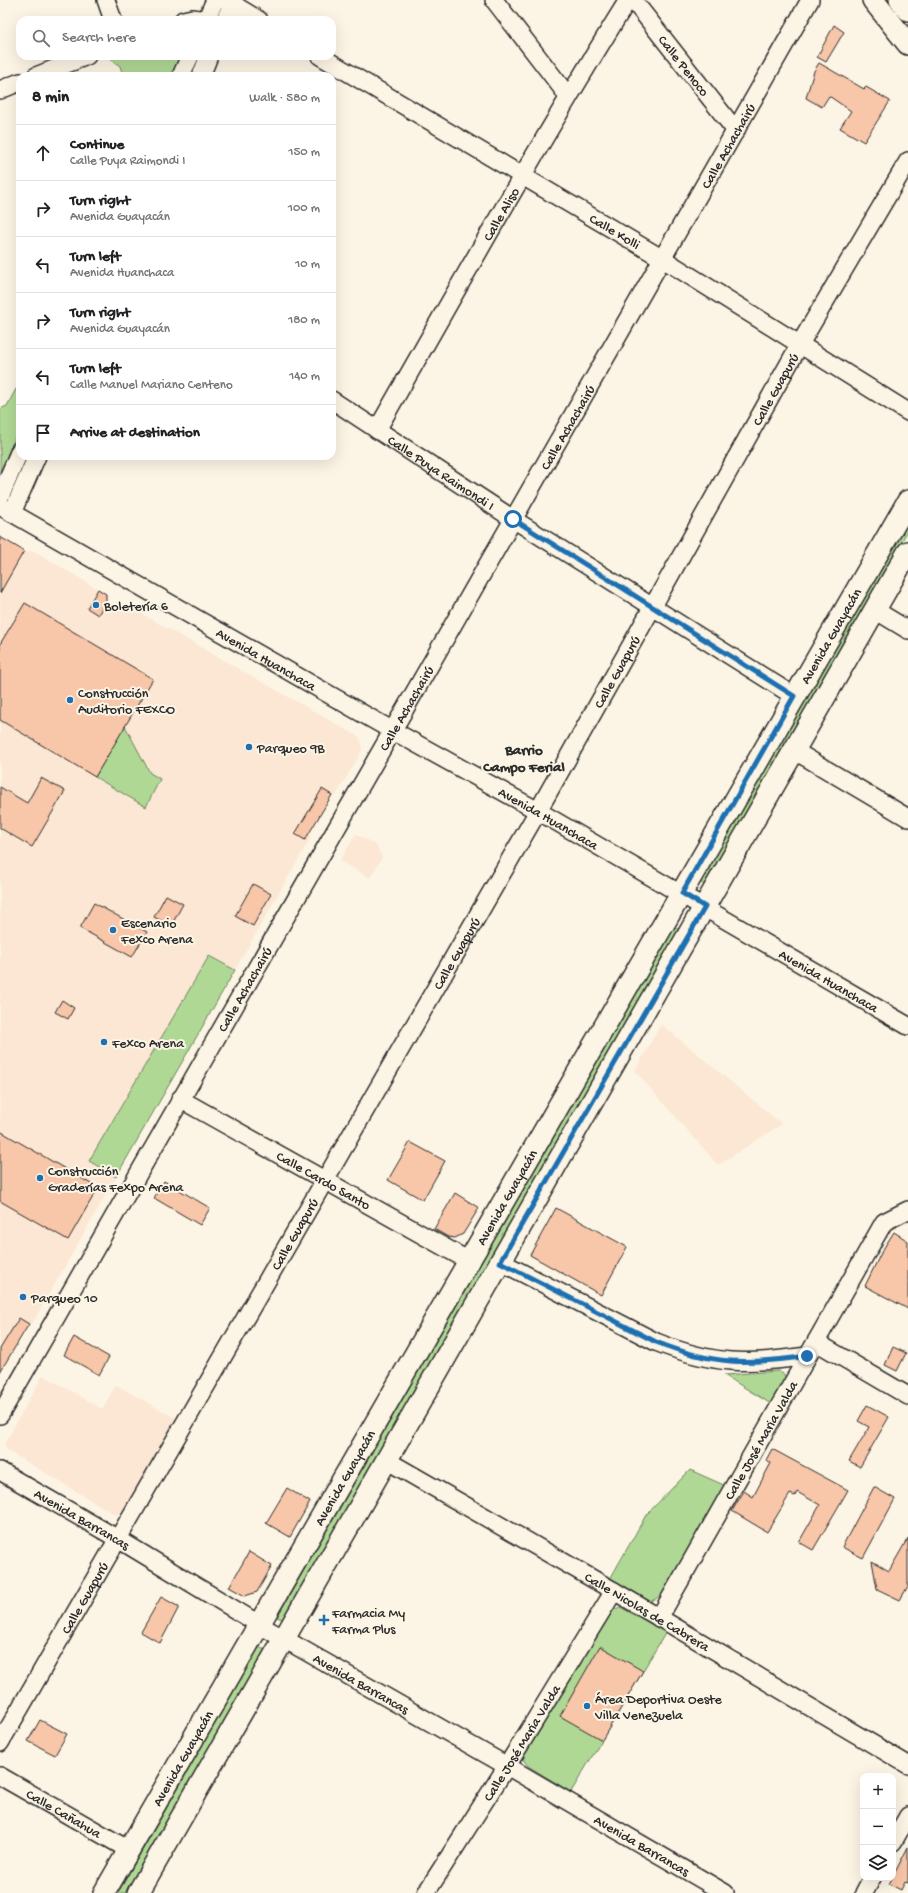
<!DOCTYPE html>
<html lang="en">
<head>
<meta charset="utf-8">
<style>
  :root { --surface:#fff; --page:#f6f6f6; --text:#202124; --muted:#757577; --line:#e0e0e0 }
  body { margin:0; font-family:"Gochi Hand",sans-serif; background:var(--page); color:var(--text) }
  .controls { position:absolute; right:12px; bottom:12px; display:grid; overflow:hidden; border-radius:8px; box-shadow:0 4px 16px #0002 }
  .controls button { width:36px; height:36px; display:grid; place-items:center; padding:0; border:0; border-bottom:1px solid var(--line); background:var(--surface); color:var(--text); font:20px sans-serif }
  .stop { position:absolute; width:12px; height:12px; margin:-9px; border:3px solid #1f6fb2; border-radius:50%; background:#fff }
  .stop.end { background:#1f6fb2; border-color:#fff; box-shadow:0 1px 4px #0008 }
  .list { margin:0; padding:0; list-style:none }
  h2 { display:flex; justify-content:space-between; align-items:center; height:52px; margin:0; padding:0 16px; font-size:17px }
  h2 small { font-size:13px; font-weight:400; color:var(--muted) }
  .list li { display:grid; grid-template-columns:26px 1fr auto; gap:12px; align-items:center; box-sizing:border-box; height:56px; padding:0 16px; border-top:1px solid var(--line) }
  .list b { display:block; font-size:15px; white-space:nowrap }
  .list p { margin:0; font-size:13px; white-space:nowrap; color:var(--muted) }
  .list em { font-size:13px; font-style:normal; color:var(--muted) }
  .icon { flex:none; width:22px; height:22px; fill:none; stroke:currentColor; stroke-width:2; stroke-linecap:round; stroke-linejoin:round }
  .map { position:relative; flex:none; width:908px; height:1893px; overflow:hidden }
  .search { position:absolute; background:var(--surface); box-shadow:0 4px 16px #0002; left:16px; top:16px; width:320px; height:44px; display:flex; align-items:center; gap:10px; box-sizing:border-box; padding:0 14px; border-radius:12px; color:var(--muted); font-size:15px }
  .panel { position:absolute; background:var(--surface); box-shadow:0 4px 16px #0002; left:16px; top:72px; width:320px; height:388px; border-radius:12px }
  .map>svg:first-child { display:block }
  .built { fill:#fbe7d3 }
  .green { fill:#b0d895; stroke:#6e8260 }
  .building { fill:#f8c6a8; stroke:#2b2b2b }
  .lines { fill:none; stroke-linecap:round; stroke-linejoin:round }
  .minor-casing { stroke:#2b2b2b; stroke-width:20 }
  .major-casing { stroke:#2b2b2b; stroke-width:24 }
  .minor { stroke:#fcf5e5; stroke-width:17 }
  .major { stroke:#fcf5e5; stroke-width:21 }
  .route { stroke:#1f6fb2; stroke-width:5 }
  .poi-dot { fill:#1f6fb2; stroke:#fcf5e5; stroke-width:1.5 }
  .labels { text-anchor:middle; stroke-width:4; stroke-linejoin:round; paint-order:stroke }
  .street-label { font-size:14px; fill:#2b2b2b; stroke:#fcf5e5 }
  .poi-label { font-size:14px; fill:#2b2b2b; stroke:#fcf5e5; text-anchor:start }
  .neighbourhood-label { font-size:15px; font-weight:bold; fill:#2b2b2b; stroke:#fcf5e5 }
</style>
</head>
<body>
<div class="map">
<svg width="908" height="1893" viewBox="0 0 908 1893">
  <rect width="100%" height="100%" fill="#fcf5e5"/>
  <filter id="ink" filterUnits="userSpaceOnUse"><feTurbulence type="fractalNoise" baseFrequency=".025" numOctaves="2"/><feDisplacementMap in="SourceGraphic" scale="8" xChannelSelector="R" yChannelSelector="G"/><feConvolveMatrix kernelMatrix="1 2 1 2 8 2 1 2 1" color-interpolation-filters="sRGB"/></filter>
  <g filter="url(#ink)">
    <path class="built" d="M0,537l24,14 12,1 70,42v7l10,6 5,-5 238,135 3,7v7l-26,44 -9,-3 -22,37 5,4v6l-277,483 -4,2 -6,-3 -23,39z
      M356,834l20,11 6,12 -12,21 -30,-17z
      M661,1024l121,100 -64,41 -83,-94z
      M43,1375l59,34 14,-24 61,34 -55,94 -6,2 -108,-64 -4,-6z"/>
    <path class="green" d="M110,56h71l-9,20h-49l-3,-10 -7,-5z
      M20,387v40l-20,45v-63l7,-3 9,-17z
      M908,517v13l-202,356 -6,-4z
      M125,726l25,47 10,6 -14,28 -51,-30z
      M675,927l6,4 -397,689 -7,-3z
      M209,956l26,14 -119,207 -27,-16z
      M778,1371l7,4v5l-14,24 -47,-29z
      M690,1470l36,16 -64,109 -12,7 -40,-23 36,-64z
      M620,1607l46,25 -95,160 -43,-26 -4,-5 -1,-8 88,-142z
      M259,1647l6,3 -140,243h-7z"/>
    <path class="building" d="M834,25l10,7 -18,30 -9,-5z
      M819,63l45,26 2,-2 24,14 -26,41 -24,-14 11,-17 -22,-15 -7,11 -16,-9 8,-27z
      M0,537l24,14 -24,42z
      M98,589l8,5v7l-8,14 -11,-7z
      M25,603l128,76 -58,98 -95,-57v-76z
      M41,778l24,13 -33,56 -32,-19v-41l27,16z
      M322,789l10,6 -27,45 -10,-6z
      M253,884l18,10 -18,32 -18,-10z
      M166,895l17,9 -12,22 -17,-9z
      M94,903l53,29 -15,25 -52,-29z
      M62,1000l12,8 -6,11 -13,-7z
      M0,1131l98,57 -30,52 -68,-39z
      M410,1142l35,19 -22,39 -35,-20z
      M164,1181l46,27 -10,17 -46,-27z
      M455,1193l24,15 -16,26 -8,4 -7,-1 -14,-8z
      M556,1208l71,39 -26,48 -71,-40z
      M894,1232l14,9v68l-43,-23 17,-35z
      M19,1318l10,6 -29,48v-23z
      M74,1337l35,20 -10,18 -35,-20z
      M893,1347l13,6 -9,18 -12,-6z
      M867,1405l22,12 -29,50 -11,-6 20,-34 -11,-6z
      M772,1449l76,41 -35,60 -14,-8 21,-37 -23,-13 -2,4 -5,-2 -23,38 -35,-21 12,-20 9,6 18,-34 -5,-3z
      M874,1487l21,12 -32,59 -21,-11z
      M287,1488l23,14 -20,35 -24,-14z
      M908,1538v48l-8,14 -23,-11 -5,-28 17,10z
      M249,1552l23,14 -15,26 -12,4 -16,-9z
      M161,1597l18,10 -19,36 -19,-11z
      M600,1646l43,25 -41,69 -42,-24z
      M40,1720l27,14 -12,21 -27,-14z
      M908,1847v36l-3,-1 -4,8 -12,-6z"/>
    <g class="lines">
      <g class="minor-casing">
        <g id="minor">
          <path d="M106,0l7,20"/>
          <path d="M226,0l33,20"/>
          <path d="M494,0l74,96"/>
          <path id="s1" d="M633,0l103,131"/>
          <path d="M183,20l9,-2 15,2"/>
          <path d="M206,20l9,-20"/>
          <path d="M225,20l9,-20"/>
          <path id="s2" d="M320,56l343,203 245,153"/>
          <path d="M36,76l51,-20"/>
          <path d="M181,76l9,-20"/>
          <path d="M201,76l8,-20"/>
          <path d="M0,90l20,-8"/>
          <path id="s3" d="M332,400l181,119 281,177"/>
          <path id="s4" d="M377,430c82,-144 163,-289 251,-430"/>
          <path d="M0,497l20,-47"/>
          <path id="s5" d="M0,506l379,217 159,88 370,215"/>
          <path d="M12,513l25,-57"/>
          <path d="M875,610l33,20"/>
          <path d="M795,751l113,67"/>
          <path id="s6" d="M180,1099l289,162"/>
          <path d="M501,1262l155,80c58,23 90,23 151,14"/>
          <path d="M816,1342l92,54"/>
          <path id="s7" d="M0,1415c269,-472 543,-942 810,-1415"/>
          <path id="s8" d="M386,1460l228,131 294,174"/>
          <path id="s9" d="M0,1471l118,68 154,93 235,134 218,127"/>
          <path id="s10" d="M659,1618l225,-396 24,-12"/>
          <path id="s11" d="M0,1743l538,-932 262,-467 108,-183"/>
          <path id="s12" d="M0,1776l129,74"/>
          <path d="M893,1842l15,-26"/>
          <path id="s13" d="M426,1893l81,-127 107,-175"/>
          <path d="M864,1893l8,-15"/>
        </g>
      </g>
      <g class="major-casing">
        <g id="major">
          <path d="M873,0l35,44"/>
          <path d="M900,0l8,10"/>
          <path id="s14" d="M104,1893l804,-1392"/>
          <path d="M138,1893l770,-1341"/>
        </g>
      </g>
      <use href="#minor" class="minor"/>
      <use href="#major" class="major"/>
    </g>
  </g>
  <g class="lines" filter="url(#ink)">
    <path class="route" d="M513,519l281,177 -112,197 23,14 -205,355 156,80c58,23 90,23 151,14"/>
  </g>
  <g class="poi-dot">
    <circle cx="96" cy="605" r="4"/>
    <circle cx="70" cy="700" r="4"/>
    <circle cx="249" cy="747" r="4"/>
    <circle cx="113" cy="930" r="4"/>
    <circle cx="104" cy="1042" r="4"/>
    <circle cx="40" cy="1178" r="4"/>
    <circle cx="23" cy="1297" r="4"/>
    <path d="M322 1614h4v4h4v4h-4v4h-4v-4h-4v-4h4z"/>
    <circle cx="587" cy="1706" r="4"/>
  </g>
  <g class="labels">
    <g class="street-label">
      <text dy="5" stroke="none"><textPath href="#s1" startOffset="83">Calle Penoco</textPath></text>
      <text dy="5" stroke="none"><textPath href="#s7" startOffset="1463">Calle Achachairú</textPath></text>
      <text dy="5" stroke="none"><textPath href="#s4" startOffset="249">Calle Aliso</textPath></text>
      <text dy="5" stroke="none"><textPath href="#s2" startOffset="343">Calle Kolli</textPath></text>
      <text dy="5" stroke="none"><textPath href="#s11" startOffset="1560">Calle Guapurú</textPath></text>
      <text dy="5" stroke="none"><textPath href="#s7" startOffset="1139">Calle Achachairú</textPath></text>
      <text dy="5" stroke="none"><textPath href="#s3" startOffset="131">Calle Puya Raimondi I</textPath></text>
      <text dy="5" stroke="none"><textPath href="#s14" startOffset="1452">Avenida Guayacán</textPath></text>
      <text dy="5" stroke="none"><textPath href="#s5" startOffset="307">Avenida Huanchaca</textPath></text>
      <text dy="5" stroke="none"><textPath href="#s11" startOffset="1236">Calle Guapurú</textPath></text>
      <text dy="5" stroke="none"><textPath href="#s7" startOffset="815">Calle Achachairú</textPath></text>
      <text dy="5" stroke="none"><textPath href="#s5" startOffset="631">Avenida Huanchaca</textPath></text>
      <text dy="5" stroke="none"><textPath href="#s11" startOffset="912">Calle Guapurú</textPath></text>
      <text dy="5" stroke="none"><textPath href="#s5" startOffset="955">Avenida Huanchaca</textPath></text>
      <text dy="5" stroke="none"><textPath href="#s7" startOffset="491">Calle Achachairú</textPath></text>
      <text dy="5" stroke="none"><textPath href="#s6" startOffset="165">Calle Cardo Santo</textPath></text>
      <text dy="5" stroke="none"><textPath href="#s14" startOffset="804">Avenida Guayacán</textPath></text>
      <text dy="5" stroke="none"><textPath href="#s11" startOffset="588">Calle Guapurú</textPath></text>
      <text dy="5" stroke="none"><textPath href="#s10" startOffset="205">Calle José Maria Valda</textPath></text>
      <text dy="5" stroke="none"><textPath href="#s14" startOffset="480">Avenida Guayacán</textPath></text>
      <text dy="5" stroke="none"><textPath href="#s9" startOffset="95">Avenida Barrancas</textPath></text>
      <text dy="5" stroke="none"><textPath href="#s11" startOffset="168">Calle Guapurú</textPath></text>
      <text dy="5" stroke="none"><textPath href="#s8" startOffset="302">Calle Nicolas de Cabrera</textPath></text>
      <text dy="5" stroke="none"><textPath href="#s9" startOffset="419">Avenida Barrancas</textPath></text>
      <text dy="5" stroke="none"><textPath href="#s13" startOffset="178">Calle José Maria Valda</textPath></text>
      <text dy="5" stroke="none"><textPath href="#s14" startOffset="156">Avenida Guayacán</textPath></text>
      <text dy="5" stroke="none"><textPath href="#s12" startOffset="74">Calle Cañahua</textPath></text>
      <text dy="5" stroke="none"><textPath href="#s9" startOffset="743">Avenida Barrancas</textPath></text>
    </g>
    <g class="poi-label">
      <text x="104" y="610">Boletería 6</text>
      <text x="78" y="697">Construcción<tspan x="78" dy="16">Auditorio FEXCO</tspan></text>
      <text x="257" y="752">Parqueo 9B</text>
      <text x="121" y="927">Escenario<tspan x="121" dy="16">Fexco Arena</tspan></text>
      <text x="112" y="1047">Fexco Arena</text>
      <text x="48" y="1175">Construcción<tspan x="48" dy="16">Graderías Fexpo Arena</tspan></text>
      <text x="31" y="1302">Parqueo 10</text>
      <text x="332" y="1617">Farmacia My<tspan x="332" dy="16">Farma Plus</tspan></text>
      <text x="595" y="1703">Área Deportiva Oeste<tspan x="595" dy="16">Villa Venezuela</tspan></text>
    </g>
    <g class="neighbourhood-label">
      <text x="524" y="754">Barrio<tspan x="524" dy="17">Campo Ferial</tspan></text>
    </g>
  </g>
</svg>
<div class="controls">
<button>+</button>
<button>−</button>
<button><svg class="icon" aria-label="layers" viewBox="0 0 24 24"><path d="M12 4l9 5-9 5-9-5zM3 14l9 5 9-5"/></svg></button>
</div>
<div class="stop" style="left:513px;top:519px"></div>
<div class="stop end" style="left:807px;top:1356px"></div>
<div class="search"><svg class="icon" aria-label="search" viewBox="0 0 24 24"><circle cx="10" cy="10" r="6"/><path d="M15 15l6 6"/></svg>Search here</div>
<section class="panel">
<h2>8 min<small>Walk · 580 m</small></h2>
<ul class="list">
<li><svg class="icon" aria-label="ahead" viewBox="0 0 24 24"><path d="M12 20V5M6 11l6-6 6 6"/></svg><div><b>Continue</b><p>Calle Puya Raimondi I</p></div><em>150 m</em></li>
<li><svg class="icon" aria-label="right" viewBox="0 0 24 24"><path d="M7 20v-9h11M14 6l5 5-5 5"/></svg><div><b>Turn right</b><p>Avenida Guayacán</p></div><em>100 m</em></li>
<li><svg class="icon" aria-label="left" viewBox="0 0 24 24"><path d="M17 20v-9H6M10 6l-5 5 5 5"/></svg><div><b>Turn left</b><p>Avenida Huanchaca</p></div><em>10 m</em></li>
<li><svg class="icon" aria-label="right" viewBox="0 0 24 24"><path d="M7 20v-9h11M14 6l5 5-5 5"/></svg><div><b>Turn right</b><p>Avenida Guayacán</p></div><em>180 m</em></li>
<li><svg class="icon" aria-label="left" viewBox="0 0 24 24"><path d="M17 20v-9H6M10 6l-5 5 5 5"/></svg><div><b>Turn left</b><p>Calle Manuel Mariano Centeno</p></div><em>140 m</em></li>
<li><svg class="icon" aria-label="arrive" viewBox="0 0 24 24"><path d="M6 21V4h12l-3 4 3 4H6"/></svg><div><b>Arrive at destination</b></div></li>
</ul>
</section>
</div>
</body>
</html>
